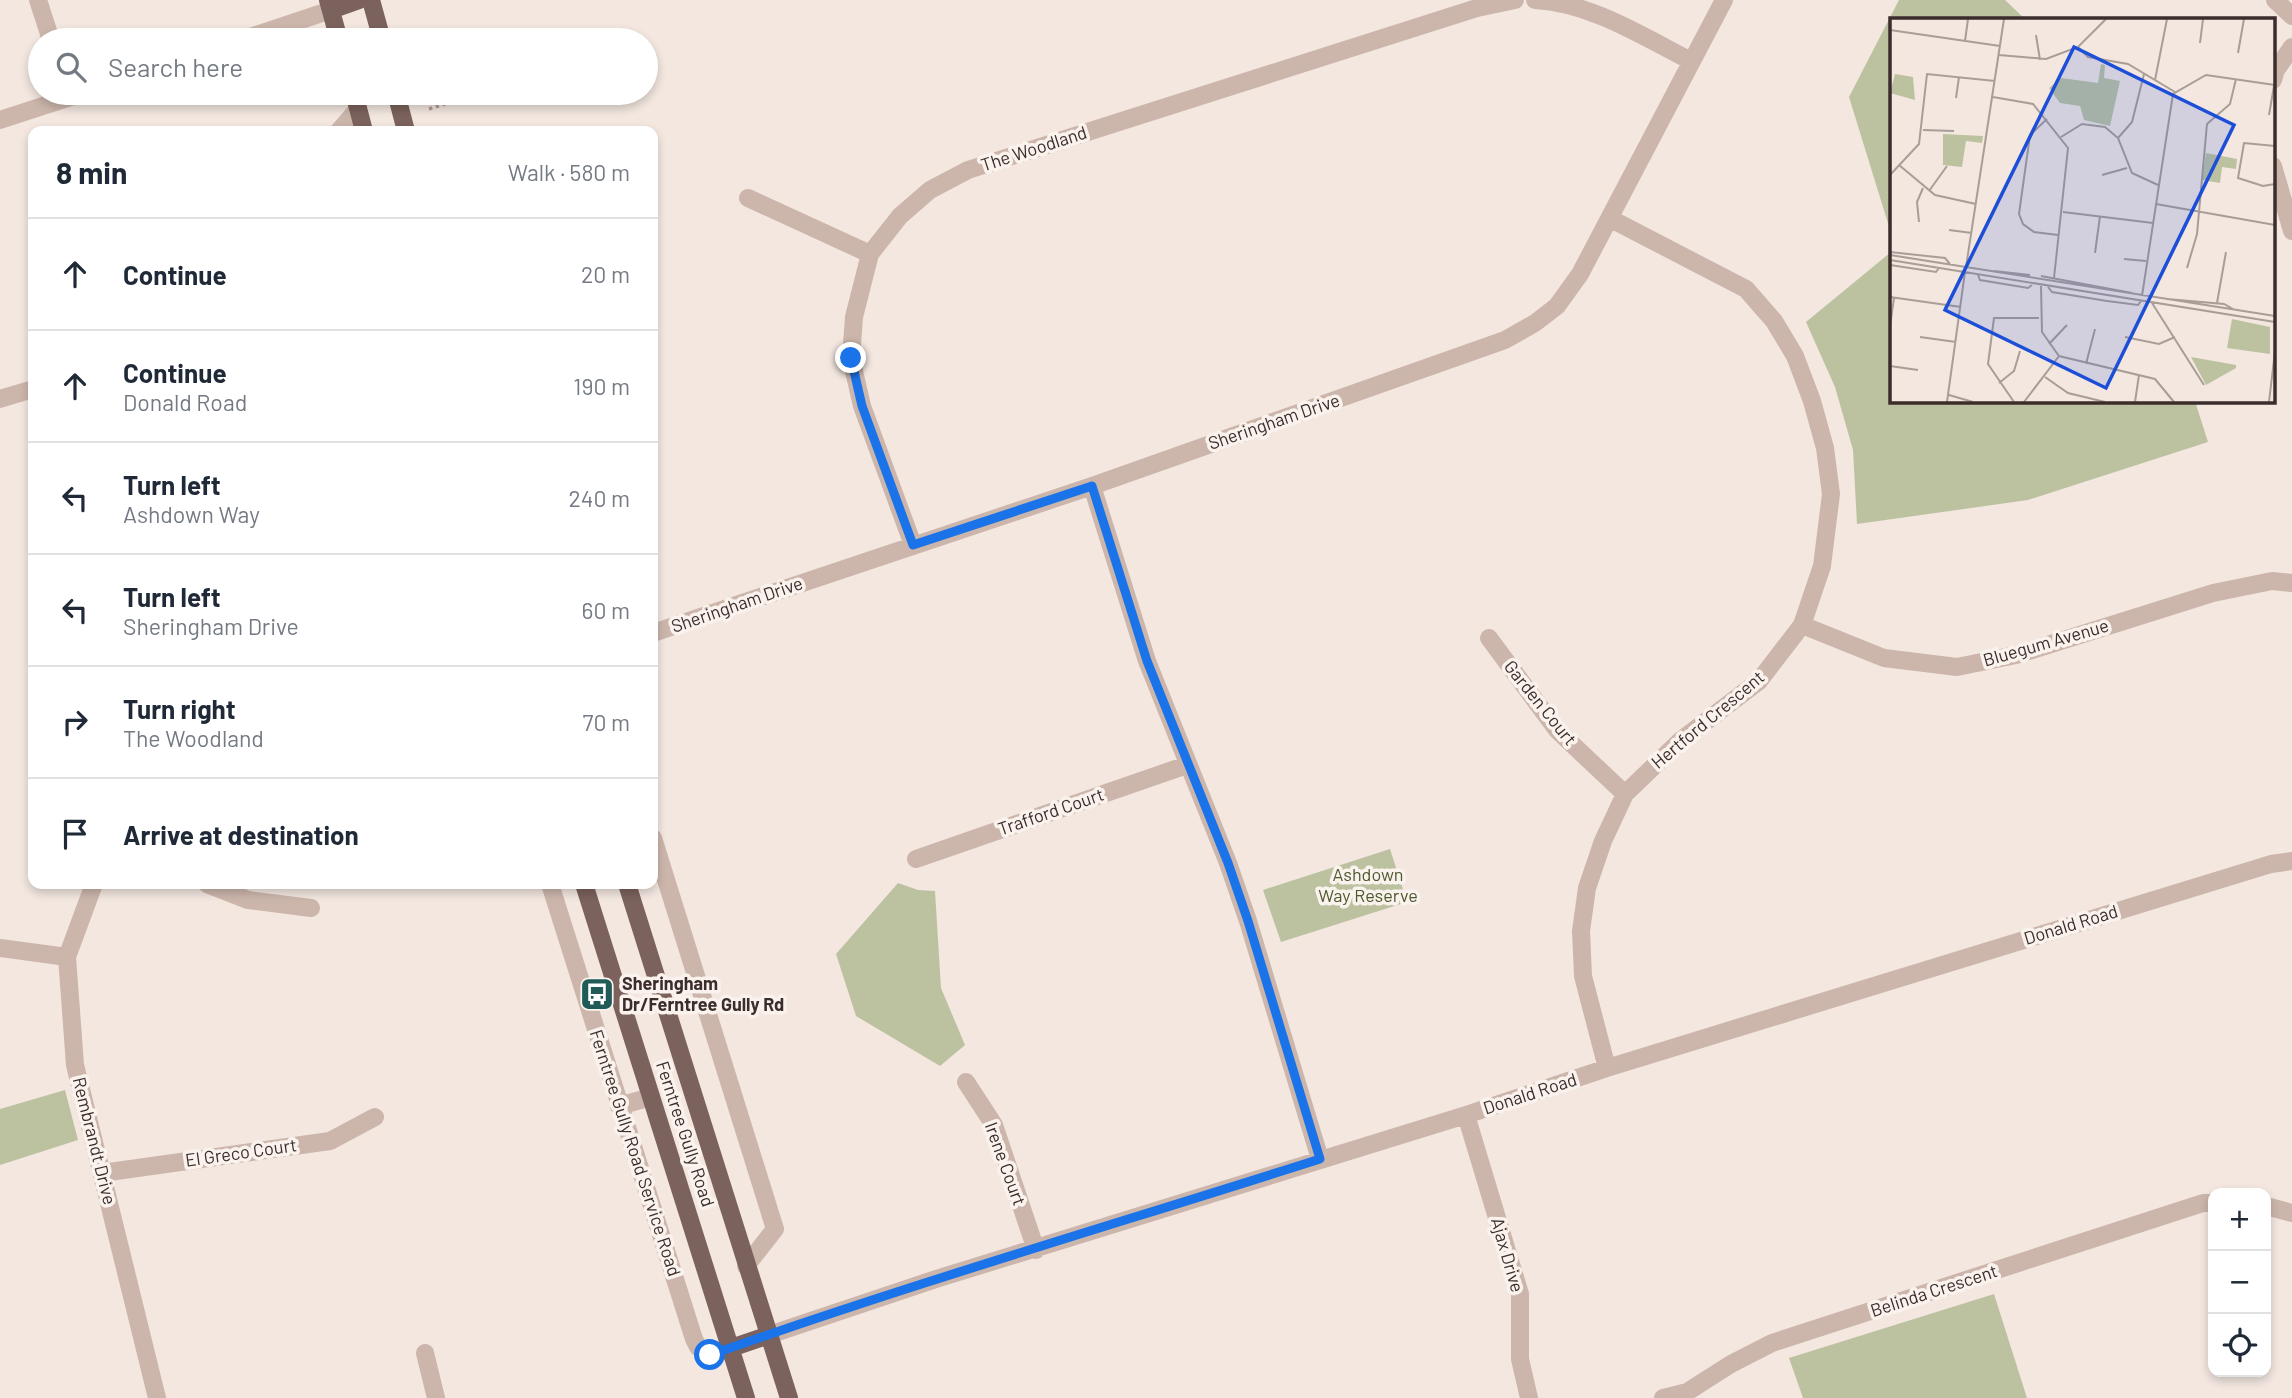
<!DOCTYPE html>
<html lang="en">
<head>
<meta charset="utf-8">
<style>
  :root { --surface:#fff; --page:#f2f2f3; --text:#1f2937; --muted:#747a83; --line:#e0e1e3 }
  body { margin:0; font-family:Barlow,sans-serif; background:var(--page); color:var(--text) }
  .controls { position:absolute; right:21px; bottom:21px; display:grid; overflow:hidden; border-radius:14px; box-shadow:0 4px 10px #0003 }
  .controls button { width:63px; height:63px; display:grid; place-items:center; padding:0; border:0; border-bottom:2px solid var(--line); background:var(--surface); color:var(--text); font:35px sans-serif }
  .stop { position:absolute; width:21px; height:21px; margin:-16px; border:5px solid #1a73e8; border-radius:50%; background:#fff }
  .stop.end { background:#1a73e8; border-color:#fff; box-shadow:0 2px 7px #0008 }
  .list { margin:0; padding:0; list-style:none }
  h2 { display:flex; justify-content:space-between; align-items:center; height:91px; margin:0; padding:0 28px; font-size:30px }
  h2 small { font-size:23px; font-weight:400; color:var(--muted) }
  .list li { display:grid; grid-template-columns:46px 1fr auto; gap:21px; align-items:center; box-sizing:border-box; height:112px; padding:0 28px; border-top:2px solid var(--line) }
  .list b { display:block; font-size:26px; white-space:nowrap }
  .list p { margin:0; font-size:23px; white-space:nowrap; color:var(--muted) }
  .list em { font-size:23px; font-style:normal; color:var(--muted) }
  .icon { flex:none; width:38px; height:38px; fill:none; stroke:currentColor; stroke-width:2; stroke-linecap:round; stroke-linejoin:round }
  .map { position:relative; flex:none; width:2292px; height:1398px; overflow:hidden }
  .search { position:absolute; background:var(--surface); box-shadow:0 4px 10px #0003; left:28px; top:28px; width:630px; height:77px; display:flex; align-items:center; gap:18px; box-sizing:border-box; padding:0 24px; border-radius:38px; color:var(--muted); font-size:26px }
  .panel { position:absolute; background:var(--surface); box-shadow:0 4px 10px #0003; left:28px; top:126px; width:630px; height:763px; border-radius:14px }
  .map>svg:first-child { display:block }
  .green { fill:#bcc2a0 }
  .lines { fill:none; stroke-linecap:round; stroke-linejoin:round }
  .path { stroke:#b79f96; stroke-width:3.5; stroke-dasharray:3.5 3.5; stroke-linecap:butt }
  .minor { stroke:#ccb6ab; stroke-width:18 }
  .major { stroke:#7b625c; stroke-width:18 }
  .route { stroke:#1a73e8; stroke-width:9 }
  .labels { text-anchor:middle; stroke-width:7; stroke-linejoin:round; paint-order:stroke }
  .street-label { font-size:18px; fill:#3a2d2b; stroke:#faf2ed }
  .park-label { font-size:18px; fill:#4e582e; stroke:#faf2ed }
  .poi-label { font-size:18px; font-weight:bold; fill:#3a2d2b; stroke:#faf2ed; text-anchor:start }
  .inset-road { fill:none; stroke:#a99d98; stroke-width:2 }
  .view { fill:#1d4ed8; fill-opacity:0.15; stroke:#1d4ed8; stroke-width:3.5 }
  .inset-edge { fill:none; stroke:#3a2d2b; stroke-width:3.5 }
</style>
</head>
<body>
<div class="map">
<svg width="2292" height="1398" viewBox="0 0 2292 1398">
  <rect width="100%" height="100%" fill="#f3e7e0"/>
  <path class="green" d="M1899,0h106l20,19h-134v214l-42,-136z
    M1891,252v149h304l13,41 -180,58 -171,24 -4,-74 -18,-63 -29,-65z
    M1390,849l17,53 -126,40 -18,-52z
    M898,883l20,7 17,1 6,97 24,57 -25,21 -84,-50 -20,-62z
    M65,1090l13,50 -78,25v-56z
    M1994,1294l33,104h-224l-14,-40z"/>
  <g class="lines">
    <path class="path" d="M429,109l22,-7"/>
    <path class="minor" d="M38,0l13,40
      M1535,0c56,3 107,36 156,61
      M2275,0l17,16
      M241,40l90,-30
      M2273,80l3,-10 16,-23
      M0,120l83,-27
      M339,131l19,-22
      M2273,166l19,65
      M748,198l122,56
      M0,399l33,-10
      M1092,486l55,175 81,202 20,58 72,238
      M913,545l-51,-139 -11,-48 3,-41 16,-63 30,-38 30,-26 38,-20 509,-162 38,-8
      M1802,625l82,33 73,9 59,-12 197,-62 59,-12 20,2
      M653,633l439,-147 413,-146 30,-17 22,-17 23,-32 144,-274
      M1489,638l68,92 68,64
      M653,838l122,391 -29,37
      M916,859l271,-94
      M94,884l-27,73 8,108 82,333
      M207,884l41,16 63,8
      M550,884l144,455 4,8 12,8 21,-7
      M0,948l67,9
      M1607,1068l-24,-92 -2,-45 6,-43 16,-47 22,-47 55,-53 79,-60 43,-56 20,-59 9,-72 -6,-46 -13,-47 -17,-45 -21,-35 -28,-32 -135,-70
      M966,1082l28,43 42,125
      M619,1106l32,-9
      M1466,1115l54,179v65l9,39
      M102,1173l228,-32 45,-24
      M2266,1206l26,7
      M769,1335l167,-56 530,-164 141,-47 664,-204 21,-3
      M425,1353l11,45
      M1663,1398l24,-6 44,-28 41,-21 431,-140h10"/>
    <path class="major" d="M328,0l11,40
      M371,0l11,40
      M331,10l28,-10
      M354,93l10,38
      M396,93l10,38
      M584,884l162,514
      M627,884l162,514
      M731,1348l38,-13"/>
  </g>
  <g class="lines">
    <path class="route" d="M710,1355c201,-71 406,-131 610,-196l-72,-238 -20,-58 -81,-202 -55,-175 -179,59 -51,-139 -11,-48"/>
  </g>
  <defs>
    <g id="bus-square" transform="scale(1.75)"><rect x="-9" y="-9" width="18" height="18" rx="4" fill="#205b57" stroke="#faf2ed"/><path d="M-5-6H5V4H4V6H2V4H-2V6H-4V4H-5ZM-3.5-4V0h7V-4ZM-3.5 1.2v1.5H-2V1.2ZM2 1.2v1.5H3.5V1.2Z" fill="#fff"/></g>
  </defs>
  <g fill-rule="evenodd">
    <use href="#bus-square" x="597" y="994"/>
  </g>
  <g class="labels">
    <g class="street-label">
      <text transform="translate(1034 149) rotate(-18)" y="6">The Woodland</text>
      <text transform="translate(1274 422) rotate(-19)" y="6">Sheringham Drive</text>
      <text transform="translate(737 605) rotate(-19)" y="6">Sheringham Drive</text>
      <text transform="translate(2046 643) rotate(-16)" y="6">Bluegum Avenue</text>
      <text transform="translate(1540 703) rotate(51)" y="6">Garden Court</text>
      <text transform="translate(1708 720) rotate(-40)" y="6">Hertford Crescent</text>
      <text transform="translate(1051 812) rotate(-19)" y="6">Trafford Court</text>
      <text transform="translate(2071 925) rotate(-17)" y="6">Donald Road</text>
      <text transform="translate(1530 1094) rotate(-18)" y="6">Donald Road</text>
      <text transform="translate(685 1134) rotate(72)" y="6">Ferntree Gully Road</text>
      <text transform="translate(94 1141) rotate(76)" y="6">Rembrandt Drive</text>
      <text transform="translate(241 1153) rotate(-8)" y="6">El Greco Court</text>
      <text transform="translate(635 1153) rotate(72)" y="6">Ferntree Gully Road Service Road</text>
      <text transform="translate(1005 1164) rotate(70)" y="6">Irene Court</text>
      <text transform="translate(1507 1255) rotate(74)" y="6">Ajax Drive</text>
      <text transform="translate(1934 1291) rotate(-18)" y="6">Belinda Crescent</text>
    </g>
    <g class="park-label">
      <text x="1368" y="881">Ashdown<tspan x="1368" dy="21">Way Reserve</tspan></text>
    </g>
    <g class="poi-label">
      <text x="622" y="990">Sheringham<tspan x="622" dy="21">Dr/Ferntree Gully Rd</tspan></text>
    </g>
  </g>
  <g transform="translate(1890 18)">
    <rect width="385" height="385" fill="#f3e7e0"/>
    <path d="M211,46l4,1 -1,13 16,3 -10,45 -26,-6 -4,-14 -20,-3 -11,-15 12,-10 37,5zM5,56l18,3 2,23 -25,-7zM53,116l40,2 -1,7 -16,-2 -4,26 -19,-2zM316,135l31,6 -1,10 -14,-2 -2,16 -18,-3zM342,301l38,8v27l-43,-6zM301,339l45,8v3l-30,17z" fill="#bcc2a0"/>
    <path class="inset-road" d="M0,12l110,16M146,17l4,25M75,23l3,-22M310,25l3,-24M188,29l10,10 40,7 47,28M348,35l6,-34M109,37l47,4 32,-12 28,-28M265,62l12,-61M103,79l40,7 35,44 -14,130M66,80l3,-21M379,97l5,-29M157,101l-17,16 -11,79 4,10 11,8 24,3M33,112l31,1M171,119l21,-13 23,3 13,11 14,35 26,12M228,120l14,-16 12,-48M385,128l-31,-3 -6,35 25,8 12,-2M9,147l36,30 41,9M0,157l29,-31 8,-70 68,7M212,157l25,-7M39,173l18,-25M266,186l119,21M173,194l90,11M29,204l-2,-20 6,-14M59,212l23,3M0,234l55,6 5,6M205,235l5,-37M0,237l385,61M234,241l22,2M0,242l385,62M0,247l46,7 3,-4M76,249l38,-248M297,250l10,-34 10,-110 23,-20 6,-25M104,253l36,4M88,257l2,5 48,8 4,-3M151,258l91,17M151,268l1,46 17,24 96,23 19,23M158,269l4,5 55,9 31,4 3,-4M252,278l31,-202 33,-19 69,10M0,279l71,10M277,281l57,5 9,5M262,285l52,82M327,285l9,-51M0,308l4,-28M30,319l36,5M235,319l34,7 16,-7M159,326l18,-19M196,346l9,-35M0,348l28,4M155,359l23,16 37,9M109,365l15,-12 6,-20M59,377l24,7M57,384l18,-130M124,384l-26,-38 6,-46h45M134,384l35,-46M245,384l4,-27M379,384l6,-51"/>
    <path class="view" d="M184,29l160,78 -128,263 -161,-78z"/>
    <rect width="385" height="385" class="inset-edge"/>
  </g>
</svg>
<div class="controls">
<button>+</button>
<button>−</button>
<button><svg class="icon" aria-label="locate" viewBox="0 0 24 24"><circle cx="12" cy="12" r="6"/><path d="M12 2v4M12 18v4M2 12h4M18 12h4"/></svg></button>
</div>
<div class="stop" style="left:710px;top:1355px"></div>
<div class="stop end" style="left:851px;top:358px"></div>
<div class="search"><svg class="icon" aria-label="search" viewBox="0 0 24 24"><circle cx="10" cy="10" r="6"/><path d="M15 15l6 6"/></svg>Search here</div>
<section class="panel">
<h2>8 min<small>Walk · 580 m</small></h2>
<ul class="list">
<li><svg class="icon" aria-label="ahead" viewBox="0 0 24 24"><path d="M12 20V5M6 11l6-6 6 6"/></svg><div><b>Continue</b></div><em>20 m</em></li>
<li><svg class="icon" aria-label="ahead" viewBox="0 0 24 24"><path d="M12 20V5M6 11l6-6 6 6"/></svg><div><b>Continue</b><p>Donald Road</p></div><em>190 m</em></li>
<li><svg class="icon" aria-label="left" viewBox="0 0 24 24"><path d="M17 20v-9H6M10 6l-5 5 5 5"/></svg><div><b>Turn left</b><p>Ashdown Way</p></div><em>240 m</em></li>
<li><svg class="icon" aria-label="left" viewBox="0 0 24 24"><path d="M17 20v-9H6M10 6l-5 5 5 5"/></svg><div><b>Turn left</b><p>Sheringham Drive</p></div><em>60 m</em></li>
<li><svg class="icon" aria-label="right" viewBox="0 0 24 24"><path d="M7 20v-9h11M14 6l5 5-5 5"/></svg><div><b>Turn right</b><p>The Woodland</p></div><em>70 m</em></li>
<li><svg class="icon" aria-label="arrive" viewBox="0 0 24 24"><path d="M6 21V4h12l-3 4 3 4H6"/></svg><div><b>Arrive at destination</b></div></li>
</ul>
</section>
</div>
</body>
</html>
